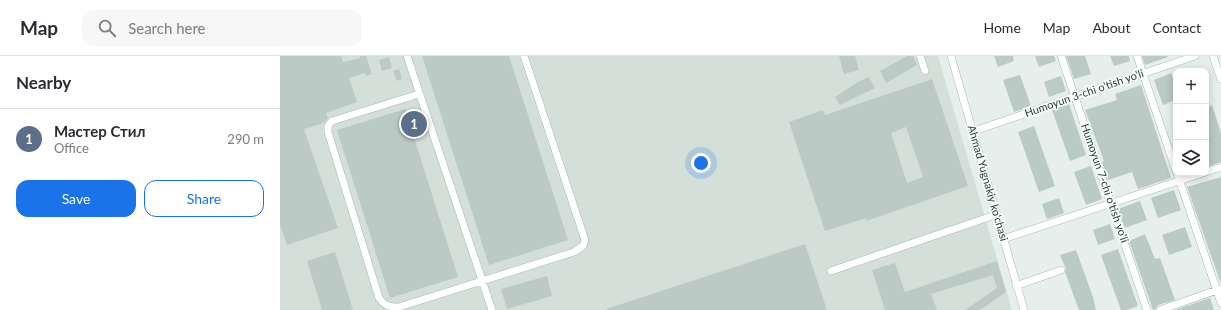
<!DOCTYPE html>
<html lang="en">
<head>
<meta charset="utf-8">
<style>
  :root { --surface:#fff; --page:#f7f7f7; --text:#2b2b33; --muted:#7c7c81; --line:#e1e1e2; --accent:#1a73e8 }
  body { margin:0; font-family:Lato,sans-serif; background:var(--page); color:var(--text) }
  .controls { position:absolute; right:12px; top:12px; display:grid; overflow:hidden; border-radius:8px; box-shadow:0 2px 10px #0003 }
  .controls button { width:36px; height:36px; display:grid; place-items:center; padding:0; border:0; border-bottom:1px solid var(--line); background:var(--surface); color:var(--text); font:20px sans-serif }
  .you { position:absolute; left:421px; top:107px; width:14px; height:14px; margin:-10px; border:3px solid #fff; border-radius:50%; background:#1a73e8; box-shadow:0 0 0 6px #1a73e833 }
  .badge { display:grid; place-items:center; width:26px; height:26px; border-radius:50%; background:var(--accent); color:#fff; font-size:13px; font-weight:700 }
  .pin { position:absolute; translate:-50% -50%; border:2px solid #fff; box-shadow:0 1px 4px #0006 }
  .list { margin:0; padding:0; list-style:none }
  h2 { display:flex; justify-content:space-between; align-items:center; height:52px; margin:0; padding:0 16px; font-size:17px }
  h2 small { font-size:13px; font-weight:400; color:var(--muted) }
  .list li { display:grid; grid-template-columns:26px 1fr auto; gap:12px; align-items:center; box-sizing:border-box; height:60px; padding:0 16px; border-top:1px solid var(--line) }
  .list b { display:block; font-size:15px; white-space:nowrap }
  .list p { margin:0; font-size:13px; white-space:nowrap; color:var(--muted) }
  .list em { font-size:13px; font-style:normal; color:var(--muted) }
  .actions { display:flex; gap:8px; padding:12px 16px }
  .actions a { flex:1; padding:9px 0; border:1px solid var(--accent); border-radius:12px; text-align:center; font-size:14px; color:var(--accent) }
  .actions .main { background:var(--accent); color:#fff }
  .icon { flex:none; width:22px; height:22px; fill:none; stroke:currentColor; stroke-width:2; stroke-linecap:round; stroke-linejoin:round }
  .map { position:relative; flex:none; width:941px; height:254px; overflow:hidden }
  header { display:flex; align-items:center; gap:24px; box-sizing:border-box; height:56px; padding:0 20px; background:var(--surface); border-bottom:1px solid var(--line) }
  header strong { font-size:19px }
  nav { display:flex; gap:22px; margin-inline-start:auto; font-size:14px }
  .search { width:280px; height:36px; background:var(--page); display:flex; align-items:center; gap:10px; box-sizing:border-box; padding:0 14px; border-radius:12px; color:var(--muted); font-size:15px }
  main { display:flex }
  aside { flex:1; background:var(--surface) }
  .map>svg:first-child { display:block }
  .built { fill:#d4dfda }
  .building { fill:#bbcac4; fill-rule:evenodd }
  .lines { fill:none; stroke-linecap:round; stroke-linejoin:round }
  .minor-casing { stroke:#a8b8b2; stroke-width:8 }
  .minor { stroke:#fff; stroke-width:7 }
  .labels { text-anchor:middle; stroke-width:3.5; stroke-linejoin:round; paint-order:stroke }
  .street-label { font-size:11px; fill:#24423a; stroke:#f7fbf9 }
</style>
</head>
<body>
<header>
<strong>Map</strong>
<div class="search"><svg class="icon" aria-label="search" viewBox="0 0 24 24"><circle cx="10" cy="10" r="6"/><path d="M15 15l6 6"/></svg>Search here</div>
<nav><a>Home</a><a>Map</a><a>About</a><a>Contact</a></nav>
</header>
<main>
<aside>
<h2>Nearby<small></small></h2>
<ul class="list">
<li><span class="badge" style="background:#5c6f8a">1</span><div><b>Мастер Стил</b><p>Office</p></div><em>290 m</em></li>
</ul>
<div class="actions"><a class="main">Save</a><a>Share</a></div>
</aside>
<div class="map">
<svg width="941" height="254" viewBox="0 0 941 254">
  <rect width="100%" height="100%" fill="#e6efeb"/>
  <path class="built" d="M0,0h658l74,254h-732z"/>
  <path class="building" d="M0,0h61l2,6 17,-4v-2h6l6,18 -6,2 -1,-3 -16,5 8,24 -31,11 2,5 -4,5 -20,6 34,99 -51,17 -7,-20z
    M142,0h87l59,184 -79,25z
    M559,0h16l4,14 -15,4z
    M627,0h6l4,9 -31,18 -6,-12z
    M714,0h19l1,5 -16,6z
    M755,0h19l2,5 -17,6z
    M786,0h19l6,18 -17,5z
    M830,0h19l1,5 -16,5z
    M862,0h25l1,1 -23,8z
    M109,1l3,11 -10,3 -3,-11z
    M119,13l3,10 -5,2 -4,-10z
    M891,17l5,13v14l-13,5 -9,-25z
    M740,19l11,31 -17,6 -11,-32z
    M781,20l5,15 -17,6 -5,-15z
    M589,21l6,11 -35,17 -5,-8 23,-15z
    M652,23l36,107 -102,35v-3l-41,13 -36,-109 34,-12 2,5zM626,71l17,50 -16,6 -16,-50z
    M861,29l30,93 -33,11 -6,-17 -24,8 -6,-18 2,-1 -19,-51 32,-10 -2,-6z
    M789,48l17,51 -16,6 -18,-51z
    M932,49l9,28v29l-15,5v-60z
    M125,53l53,168 -68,21 -53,-168z
    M754,70l21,60 -16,6 -21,-60z
    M811,110l11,33 -16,6 -12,-33z
    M941,121v107l-34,-97z
    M894,134l7,20 -23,8 -7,-20z
    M779,142l5,15 -17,6 -5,-15z
    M860,145l7,19 -22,8 -7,-19z
    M830,168l5,15 -17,6 -5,-15z
    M905,171l7,20 -23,8 -7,-20z
    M865,178l10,25 5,-1 15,42 -17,5 -3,5h-2l-24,-69z
    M525,188l22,66h-221v-1z
    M838,193l20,57 -12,4h-5l-20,-55z
    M796,194l17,47 3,13h-17l-14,-38 1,-3 -6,-14z
    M55,196l18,58h-31l-15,-49z
    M717,205l9,31 -26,18h-15l32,-22 -4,-13 -62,19 6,16h-52l-13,-40 23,-7 10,29z
    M267,220l5,20 -45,13 -6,-20z
    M930,242l4,12h-39z"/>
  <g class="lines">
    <g class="minor-casing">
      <path id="minor" d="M127,0l85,254
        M640,0l5,15
        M671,0l73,254
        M781,0l86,254
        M857,0l39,115
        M933,0l8,23
        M139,38l-87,27 -4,5v6l51,166c6,8 10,9 20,9l175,-55 9,-6 2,-6 -61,-184
        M694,75l221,-75
        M926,116l15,-5
        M897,117l44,130
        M723,183l200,-66
        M551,215l164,-56
        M736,230l45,-16
        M880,254l60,-21"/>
    </g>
    <use href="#minor" class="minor"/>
  </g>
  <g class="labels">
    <g class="street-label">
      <text transform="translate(804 37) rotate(-19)" y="4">Humoyun 3-chi o'tish yo'li</text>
      <text transform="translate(708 127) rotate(74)" y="4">Ahmad Yugnakiy ko'chasi</text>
      <text transform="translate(825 127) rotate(71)" y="4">Humoyun 7-chi o'tish yo'li</text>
    </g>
  </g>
</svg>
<div class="controls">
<button>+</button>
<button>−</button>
<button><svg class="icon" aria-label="layers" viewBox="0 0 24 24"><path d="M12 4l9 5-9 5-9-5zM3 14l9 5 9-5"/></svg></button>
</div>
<div class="you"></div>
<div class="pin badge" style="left:134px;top:68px;background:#5c6f8a">1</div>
</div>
</main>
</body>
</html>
